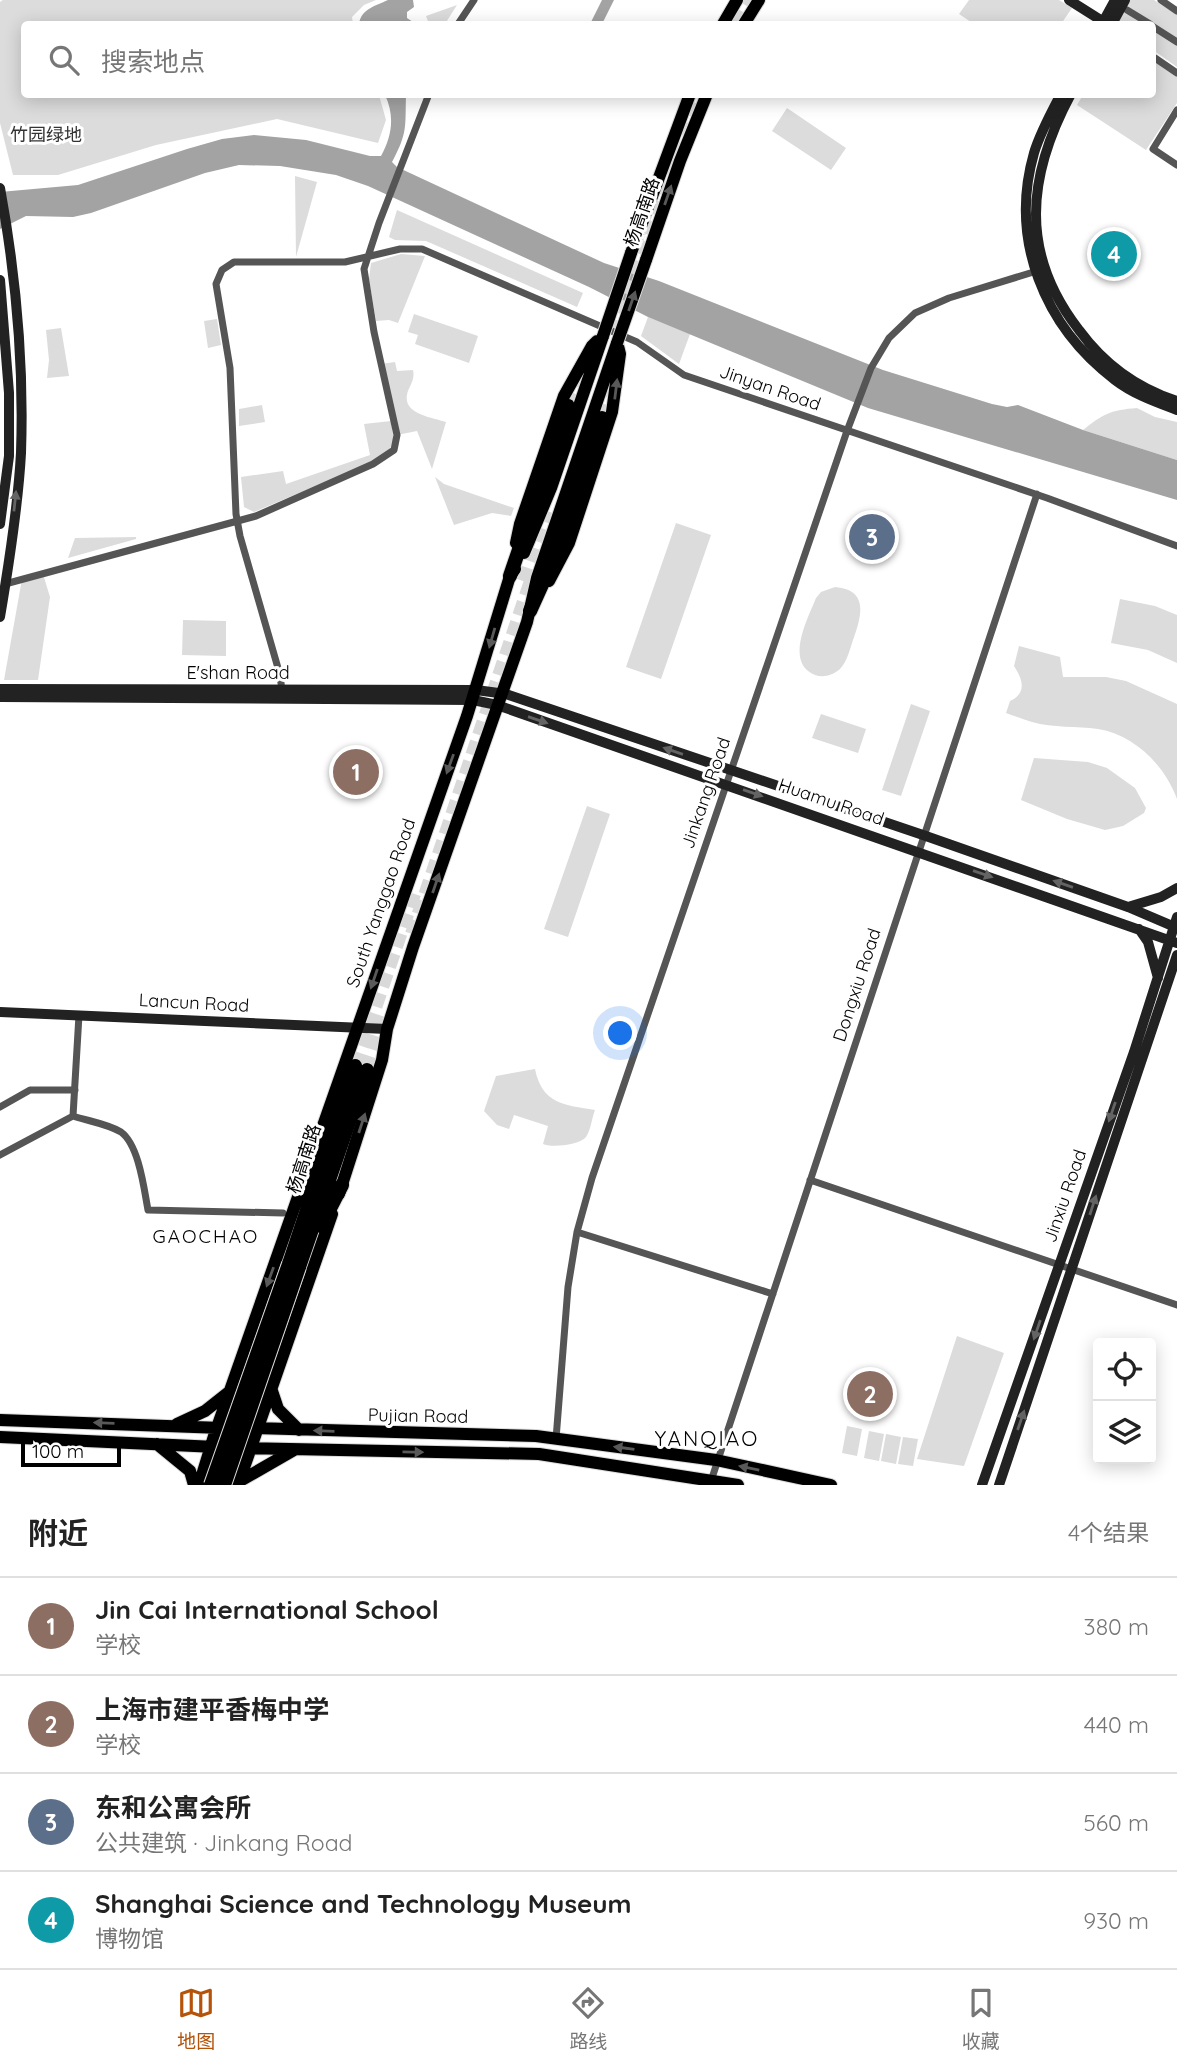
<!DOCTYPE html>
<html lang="zh">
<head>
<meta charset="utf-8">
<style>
  :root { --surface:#fff; --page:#f2f2f2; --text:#222; --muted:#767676; --line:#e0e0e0; --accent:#b45309 }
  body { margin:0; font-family:Quicksand,"Noto Sans SC",sans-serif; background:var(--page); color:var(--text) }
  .controls { position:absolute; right:21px; bottom:21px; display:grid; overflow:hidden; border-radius:7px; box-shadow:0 4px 18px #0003 }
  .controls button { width:63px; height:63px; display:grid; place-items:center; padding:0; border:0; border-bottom:2px solid var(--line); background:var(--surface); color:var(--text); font:35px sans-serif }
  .scale { position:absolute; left:21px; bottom:18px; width:100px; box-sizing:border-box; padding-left:7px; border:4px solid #000; border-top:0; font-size:19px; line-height:24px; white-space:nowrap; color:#000; -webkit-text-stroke:5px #fff; paint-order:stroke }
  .you { position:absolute; left:621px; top:1034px; width:24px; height:24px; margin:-18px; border:5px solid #fff; border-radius:50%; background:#1a73e8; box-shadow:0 0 0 10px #1a73e833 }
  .badge { display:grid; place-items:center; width:46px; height:46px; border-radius:50%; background:var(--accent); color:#fff; font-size:23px; font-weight:700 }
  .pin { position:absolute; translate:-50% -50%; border:4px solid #fff; box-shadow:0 2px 7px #0006 }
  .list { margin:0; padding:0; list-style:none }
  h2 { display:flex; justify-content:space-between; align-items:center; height:91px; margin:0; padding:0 28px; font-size:30px }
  h2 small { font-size:23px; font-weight:400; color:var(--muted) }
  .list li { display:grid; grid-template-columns:46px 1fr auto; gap:21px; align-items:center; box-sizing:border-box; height:98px; padding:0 28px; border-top:2px solid var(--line) }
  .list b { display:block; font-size:26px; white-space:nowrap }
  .list p { margin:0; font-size:23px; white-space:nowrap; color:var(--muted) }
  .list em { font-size:23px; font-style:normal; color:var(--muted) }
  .icon { flex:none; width:38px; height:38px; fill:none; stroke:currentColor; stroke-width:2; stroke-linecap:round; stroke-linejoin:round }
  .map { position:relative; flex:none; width:1177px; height:1485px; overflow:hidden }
  .search { position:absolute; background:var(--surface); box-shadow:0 4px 18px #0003; left:21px; right:21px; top:21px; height:77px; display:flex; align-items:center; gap:18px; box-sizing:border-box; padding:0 24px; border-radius:7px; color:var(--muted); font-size:26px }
  .sheet { height:483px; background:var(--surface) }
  nav { display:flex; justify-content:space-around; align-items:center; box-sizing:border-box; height:98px; border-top:2px solid var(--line); background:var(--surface); font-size:19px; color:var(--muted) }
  nav a { display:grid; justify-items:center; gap:4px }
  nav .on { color:var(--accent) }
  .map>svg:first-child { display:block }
  .green { fill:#dcdcdc }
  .water { fill:#a3a3a3 }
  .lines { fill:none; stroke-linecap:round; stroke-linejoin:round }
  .highway-tunnel { stroke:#d9d9d9; stroke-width:14; stroke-dasharray:14 7; stroke-linecap:butt }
  .primary-casing { stroke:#dbdbdb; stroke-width:14 }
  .highway-casing { stroke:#dbdbdb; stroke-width:16 }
  .street { stroke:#555; stroke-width:7 }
  .secondary { stroke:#222; stroke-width:10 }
  .primary { stroke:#000; stroke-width:12 }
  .highway { stroke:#000; stroke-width:14 }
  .primary-bridge-casing { stroke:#dbdbdb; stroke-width:14; stroke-linecap:butt }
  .highway-bridge-casing { stroke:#dbdbdb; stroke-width:16; stroke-linecap:butt }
  .primary-bridge { stroke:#000; stroke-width:12 }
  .highway-bridge { stroke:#000; stroke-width:14 }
  .oneway { fill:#595959 }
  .oneway2 { fill:#646464 }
  .labels { text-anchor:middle; stroke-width:6; stroke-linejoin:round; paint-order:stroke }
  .park-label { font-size:18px; fill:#333; stroke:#fff }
  .street-label { font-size:18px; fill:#000; stroke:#fff }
  .neighbourhood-label { font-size:19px; letter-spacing:2px; fill:#000; stroke:#fff }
  .quarter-label { font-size:21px; letter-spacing:2px; fill:#000; stroke:#fff }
</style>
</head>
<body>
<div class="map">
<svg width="1177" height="1485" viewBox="0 0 1177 1485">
  <rect width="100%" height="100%" fill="#fff"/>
  <path class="green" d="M3,0h373l-12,5 -12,12 1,7h-329v70l355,1 7,25 -8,23 -101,-24 -121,26 -98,30h-45l-13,-52v-121z
    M969,0h90l13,8 -11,16h-87l-15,-10z
    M1129,0h25l23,15v52l-24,-17 -1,-26h-36z
    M457,5l-12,19h-16l-3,-8z
    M1153,61l24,16v26l-31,47 -69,-45 6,-10 69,-1z
    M787,108l59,40 -15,22 -59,-39z
    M295,176l22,6 -21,75z
    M397,210l186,83 -6,14 -151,-66 -31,-1 -6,-3z
    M401,254l24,2 -27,67 -9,-3 -13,1 -7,-42 2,-16z
    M414,314l64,22 -9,27 -54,-19 3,-9 -10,-3z
    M648,317l42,17 -11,30 -38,-28z
    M217,319l4,26 -13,3 -4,-27z
    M61,328l8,48 -22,2 2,-18 -3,-30z
    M395,362l2,9 16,-1c2,8 -2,14 -5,21 -8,23 23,26 38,31l-14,47 -15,-38 -20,4 -16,-71z
    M262,405l3,17 -26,4v-17z
    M1137,408l18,9 22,5v38l-94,-30c20,-16 28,-20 54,-22z
    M391,421l3,20 -6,11 -25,14 -109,46 -10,-5 -3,-30 42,-6 3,13 84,-29 -6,-31z
    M435,477l9,7 70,24 -3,8 -19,-3 -38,12z
    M676,523l35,12 -50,144 -35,-12z
    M136,537v2l-68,19 7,-20z
    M43,574l7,23 -12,83h-34l18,-101z
    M835,587c35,3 26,30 18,53 -3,9 -6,22 -13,29 -7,6 -16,9 -25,6 -31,-12 -7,-57 1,-77l5,-6z
    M1120,599l35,7 22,9v48l-29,-13 -37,-7z
    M183,620l43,1v35l-44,-1z
    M1019,646l41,11 3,20h43l20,4 51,23v95c-12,-33 -42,-64 -79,-70 -21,-3 -45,-1 -66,-7 -8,-2 -17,-6 -26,-9l4,-12c17,-8 13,-21 4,-35z
    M911,704l19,7 -29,85 -19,-6z
    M821,714l45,15 -8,24 -46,-15z
    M1034,758l54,4 19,6 28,20 11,20 -2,5 -21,13 -18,4 -38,-11 -46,-19z
    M587,806l23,8 -42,123 -24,-8z
    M535,1069c7,35 29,36 60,41 -3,7 -4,20 -9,27 -6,8 -35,11 -43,7l5,-18 -34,-11 -5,14 -12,-4 -13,-14 12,-35z
    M957,1336l47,17 -40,113 -47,-7z
    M847,1426l15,3 -5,27 -15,-3z
    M869,1431l15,3 -5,27 -15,-3z
    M886,1434l15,3 -5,27 -15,-3z
    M903,1437l15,2 -5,27 -15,-2z"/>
  <path class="water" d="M388,0h25l1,7 -7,5v6l9,6h-57c2,-15 16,-18 29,-24z
    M602,0h12l-12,24h-12z
    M385,95h21c-1,32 2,37 -14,67l5,5 207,96 55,18 224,89 109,34 15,3 11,-2 65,25 94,30v40l-309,-92 -220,-91 -59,-30 -221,-101 -32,-11 -56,-9 -41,-1 -34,8 -114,40 -18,4 -47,-1 -26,13v-37l78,-7 109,-36 35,-10 32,-4 52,5 64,16h11c11,-20 14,-40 4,-61z"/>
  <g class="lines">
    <path class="highway-tunnel" d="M736,24l14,-24
      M614,334l58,-174 28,-66
      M568,406l19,-33
      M602,418l5,-38
      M523,581l24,-70
      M412,934l122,-362
      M355,1066l60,-175
      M367,1070l18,-53"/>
    <g class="primary-casing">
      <path id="primary" d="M723,24l14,-24
        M744,24l15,-24
        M631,253l59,-159
        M646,260l34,-99 27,-67
        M516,543l4,-19 44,-128 28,-50 5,-5
        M524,553l27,-65 52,-152
        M549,581l20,-38 43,-131 8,-58 -2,-8
        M339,1194l43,-134 5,-31 26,-82 114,-325 10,-44 80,-235
        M271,1388l7,21 21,21
        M0,1420l222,8
        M177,1424l28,-13 24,-19
        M251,1428l285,8 180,24 115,25
        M0,1437l216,10
        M157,1444l33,27 4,14
        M245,1448l294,6 199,31
        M240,1481l54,-31
        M199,1485l15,-49 253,-720 43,-140 5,-7
        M238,1485l94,-271"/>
    </g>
    <g class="highway-casing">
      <path id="highway" d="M510,576l58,-170
        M530,611l19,-42 53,-151
        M302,1201l6,-31
        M321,1226l21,-41
        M289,1264l66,-198
        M299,1267l68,-197"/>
    </g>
    <path class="street" d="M1161,0l16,11
      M1127,10l23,14
      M458,24l16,-24
      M1152,26l25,16
      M1152,56l25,17
      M1177,110l-24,39 24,16
      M5,584l251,-68 117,-52 21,-14 3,-15 -23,-103 -10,-63 15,-46 50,-129
      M282,691l-2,-16 -40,-139 -4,-22 -6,-146 -14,-84 6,-14 12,-8h111l55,-13h22l215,93 47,33 363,123 130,48
      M0,1107l30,-17h45
      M73,1116l6,-101
      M0,1155l73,-39c15,5 35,8 48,16 18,13 23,57 27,78l135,3
      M810,1180l367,125
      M773,1294l-196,-62 15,-54 255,-747 24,-63 18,-30 26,-25 34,-15 91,-28
      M556,1439l12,-152 9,-55
      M710,1484l327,-990"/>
    <path class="secondary" d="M1069,0l38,24
      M1102,24l13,-24
      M1112,24l13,-24
      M1061,94c-10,19 -21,39 -27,59 -25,87 10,173 81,227 18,14 41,22 62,30
      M1071,94c-44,82 -52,159 8,236 25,34 57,58 98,71
      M0,188c16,87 24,177 21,265 -3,55 -12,111 -21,164
      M0,280l9,113v63l-9,68
      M0,689l476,1 30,4 417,141 205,72 49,21
      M0,697l473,3 24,5 680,238
      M1128,907l33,-10 16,-9
      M1139,929l9,13 10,36
      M0,1012l387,17
      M982,1485l152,-433 43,-135
      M999,1485l178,-530"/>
    <use href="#primary" class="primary"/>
    <use href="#highway" class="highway"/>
    <g class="primary-bridge-casing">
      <path id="primary-bridge" d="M603,336l28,-83
        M617,343l29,-83"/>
    </g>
    <g class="highway-bridge-casing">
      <path id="highway-bridge" d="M211,1485l78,-221
        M224,1485l75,-218"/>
    </g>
    <use href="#primary-bridge" class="primary-bridge"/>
    <use href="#highway-bridge" class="highway-bridge"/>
  </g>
  <defs><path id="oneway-solid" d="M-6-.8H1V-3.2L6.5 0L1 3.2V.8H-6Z" transform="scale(1.75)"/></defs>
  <g class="oneway">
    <use href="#oneway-solid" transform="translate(668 195) rotate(-71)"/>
    <use href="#oneway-solid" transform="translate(632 301) rotate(-71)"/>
    <use href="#oneway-solid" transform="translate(616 389) rotate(-83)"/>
    <use href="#oneway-solid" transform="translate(492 638) rotate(106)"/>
    <use href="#oneway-solid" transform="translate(450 764) rotate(110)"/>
    <use href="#oneway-solid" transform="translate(436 883) rotate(-71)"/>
    <use href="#oneway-solid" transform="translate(374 979) rotate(109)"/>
    <use href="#oneway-solid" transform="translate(362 1123) rotate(-72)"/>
    <use href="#oneway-solid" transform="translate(270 1277) rotate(110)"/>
    <use href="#oneway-solid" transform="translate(104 1423) rotate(-178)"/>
    <use href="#oneway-solid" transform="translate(324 1431) rotate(-178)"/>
    <use href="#oneway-solid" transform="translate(624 1448) rotate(-172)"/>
    <use href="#oneway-solid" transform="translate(413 1452) rotate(1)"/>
    <use href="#oneway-solid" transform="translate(749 1468) rotate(-168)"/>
  </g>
  <g class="oneway2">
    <use href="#oneway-solid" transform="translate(15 501) rotate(-84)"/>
    <use href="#oneway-solid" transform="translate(538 720) rotate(19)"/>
    <use href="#oneway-solid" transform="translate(673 751) rotate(-161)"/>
    <use href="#oneway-solid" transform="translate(753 793) rotate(19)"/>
    <use href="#oneway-solid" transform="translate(983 874) rotate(19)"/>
    <use href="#oneway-solid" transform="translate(1063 884) rotate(-161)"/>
    <use href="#oneway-solid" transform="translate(1112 1112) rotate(109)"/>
    <use href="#oneway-solid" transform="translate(1093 1205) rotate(-72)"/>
    <use href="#oneway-solid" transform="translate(1037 1330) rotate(109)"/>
    <use href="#oneway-solid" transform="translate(1021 1420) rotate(-71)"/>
  </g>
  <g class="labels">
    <g class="park-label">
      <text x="46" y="141">竹园绿地</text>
    </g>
    <g class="street-label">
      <text transform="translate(642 212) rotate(-71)" y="6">杨高南路</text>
      <text transform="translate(770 388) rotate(19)" y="6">Jinyan Road</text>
      <text x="238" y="679">E'shan Road</text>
      <text transform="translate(706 793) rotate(-71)" y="6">Jinkang Road</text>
      <text transform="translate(831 802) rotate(19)" y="6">Huamu Road</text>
      <text transform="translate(381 903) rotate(-71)" y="6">South Yanggao Road</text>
      <text transform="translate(857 985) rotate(-72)" y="6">Dongxiu Road</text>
      <text transform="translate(194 1003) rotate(3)" y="6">Lancun Road</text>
      <text transform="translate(304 1159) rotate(-72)" y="6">杨高南路</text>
      <text transform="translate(1065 1196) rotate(-71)" y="6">Jinxiu Road</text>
      <text transform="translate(418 1416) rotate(1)" y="6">Pujian Road</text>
    </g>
    <g class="neighbourhood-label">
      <text x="206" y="1243">GAOCHAO</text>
    </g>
    <g class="quarter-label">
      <text x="707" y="1446">YANQIAO</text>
    </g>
  </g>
</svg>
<div class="controls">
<button><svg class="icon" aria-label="locate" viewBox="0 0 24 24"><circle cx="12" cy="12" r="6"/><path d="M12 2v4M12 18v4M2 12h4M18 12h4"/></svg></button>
<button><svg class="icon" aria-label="layers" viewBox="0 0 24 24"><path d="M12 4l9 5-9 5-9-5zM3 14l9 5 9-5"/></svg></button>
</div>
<div class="scale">100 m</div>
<div class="you"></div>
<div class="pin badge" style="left:356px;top:772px;background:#8d6e63">1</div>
<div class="pin badge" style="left:870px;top:1394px;background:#8d6e63">2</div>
<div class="pin badge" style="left:872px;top:537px;background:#5c6f8a">3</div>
<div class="pin badge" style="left:1114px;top:254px;background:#0f9aa8">4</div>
<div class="search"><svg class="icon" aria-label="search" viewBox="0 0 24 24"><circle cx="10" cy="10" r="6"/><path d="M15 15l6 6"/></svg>搜索地点</div>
</div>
<section class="sheet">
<h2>附近<small>4个结果</small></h2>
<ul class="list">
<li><span class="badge" style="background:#8d6e63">1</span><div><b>Jin Cai International School</b><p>学校</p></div><em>380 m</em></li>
<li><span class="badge" style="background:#8d6e63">2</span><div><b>上海市建平香梅中学</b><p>学校</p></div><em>440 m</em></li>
<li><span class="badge" style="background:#5c6f8a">3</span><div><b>东和公寓会所</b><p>公共建筑 · Jinkang Road</p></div><em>560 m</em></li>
<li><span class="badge" style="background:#0f9aa8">4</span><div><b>Shanghai Science and Technology Museum</b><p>博物馆</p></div><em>930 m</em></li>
</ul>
</section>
<nav>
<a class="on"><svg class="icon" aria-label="map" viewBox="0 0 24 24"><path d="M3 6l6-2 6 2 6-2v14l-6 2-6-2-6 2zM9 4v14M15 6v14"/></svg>地图</a>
<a><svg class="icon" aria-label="directions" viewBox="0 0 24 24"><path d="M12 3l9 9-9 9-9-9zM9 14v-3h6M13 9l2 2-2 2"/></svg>路线</a>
<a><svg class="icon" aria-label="saved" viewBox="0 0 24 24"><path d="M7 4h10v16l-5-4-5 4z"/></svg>收藏</a>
</nav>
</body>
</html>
